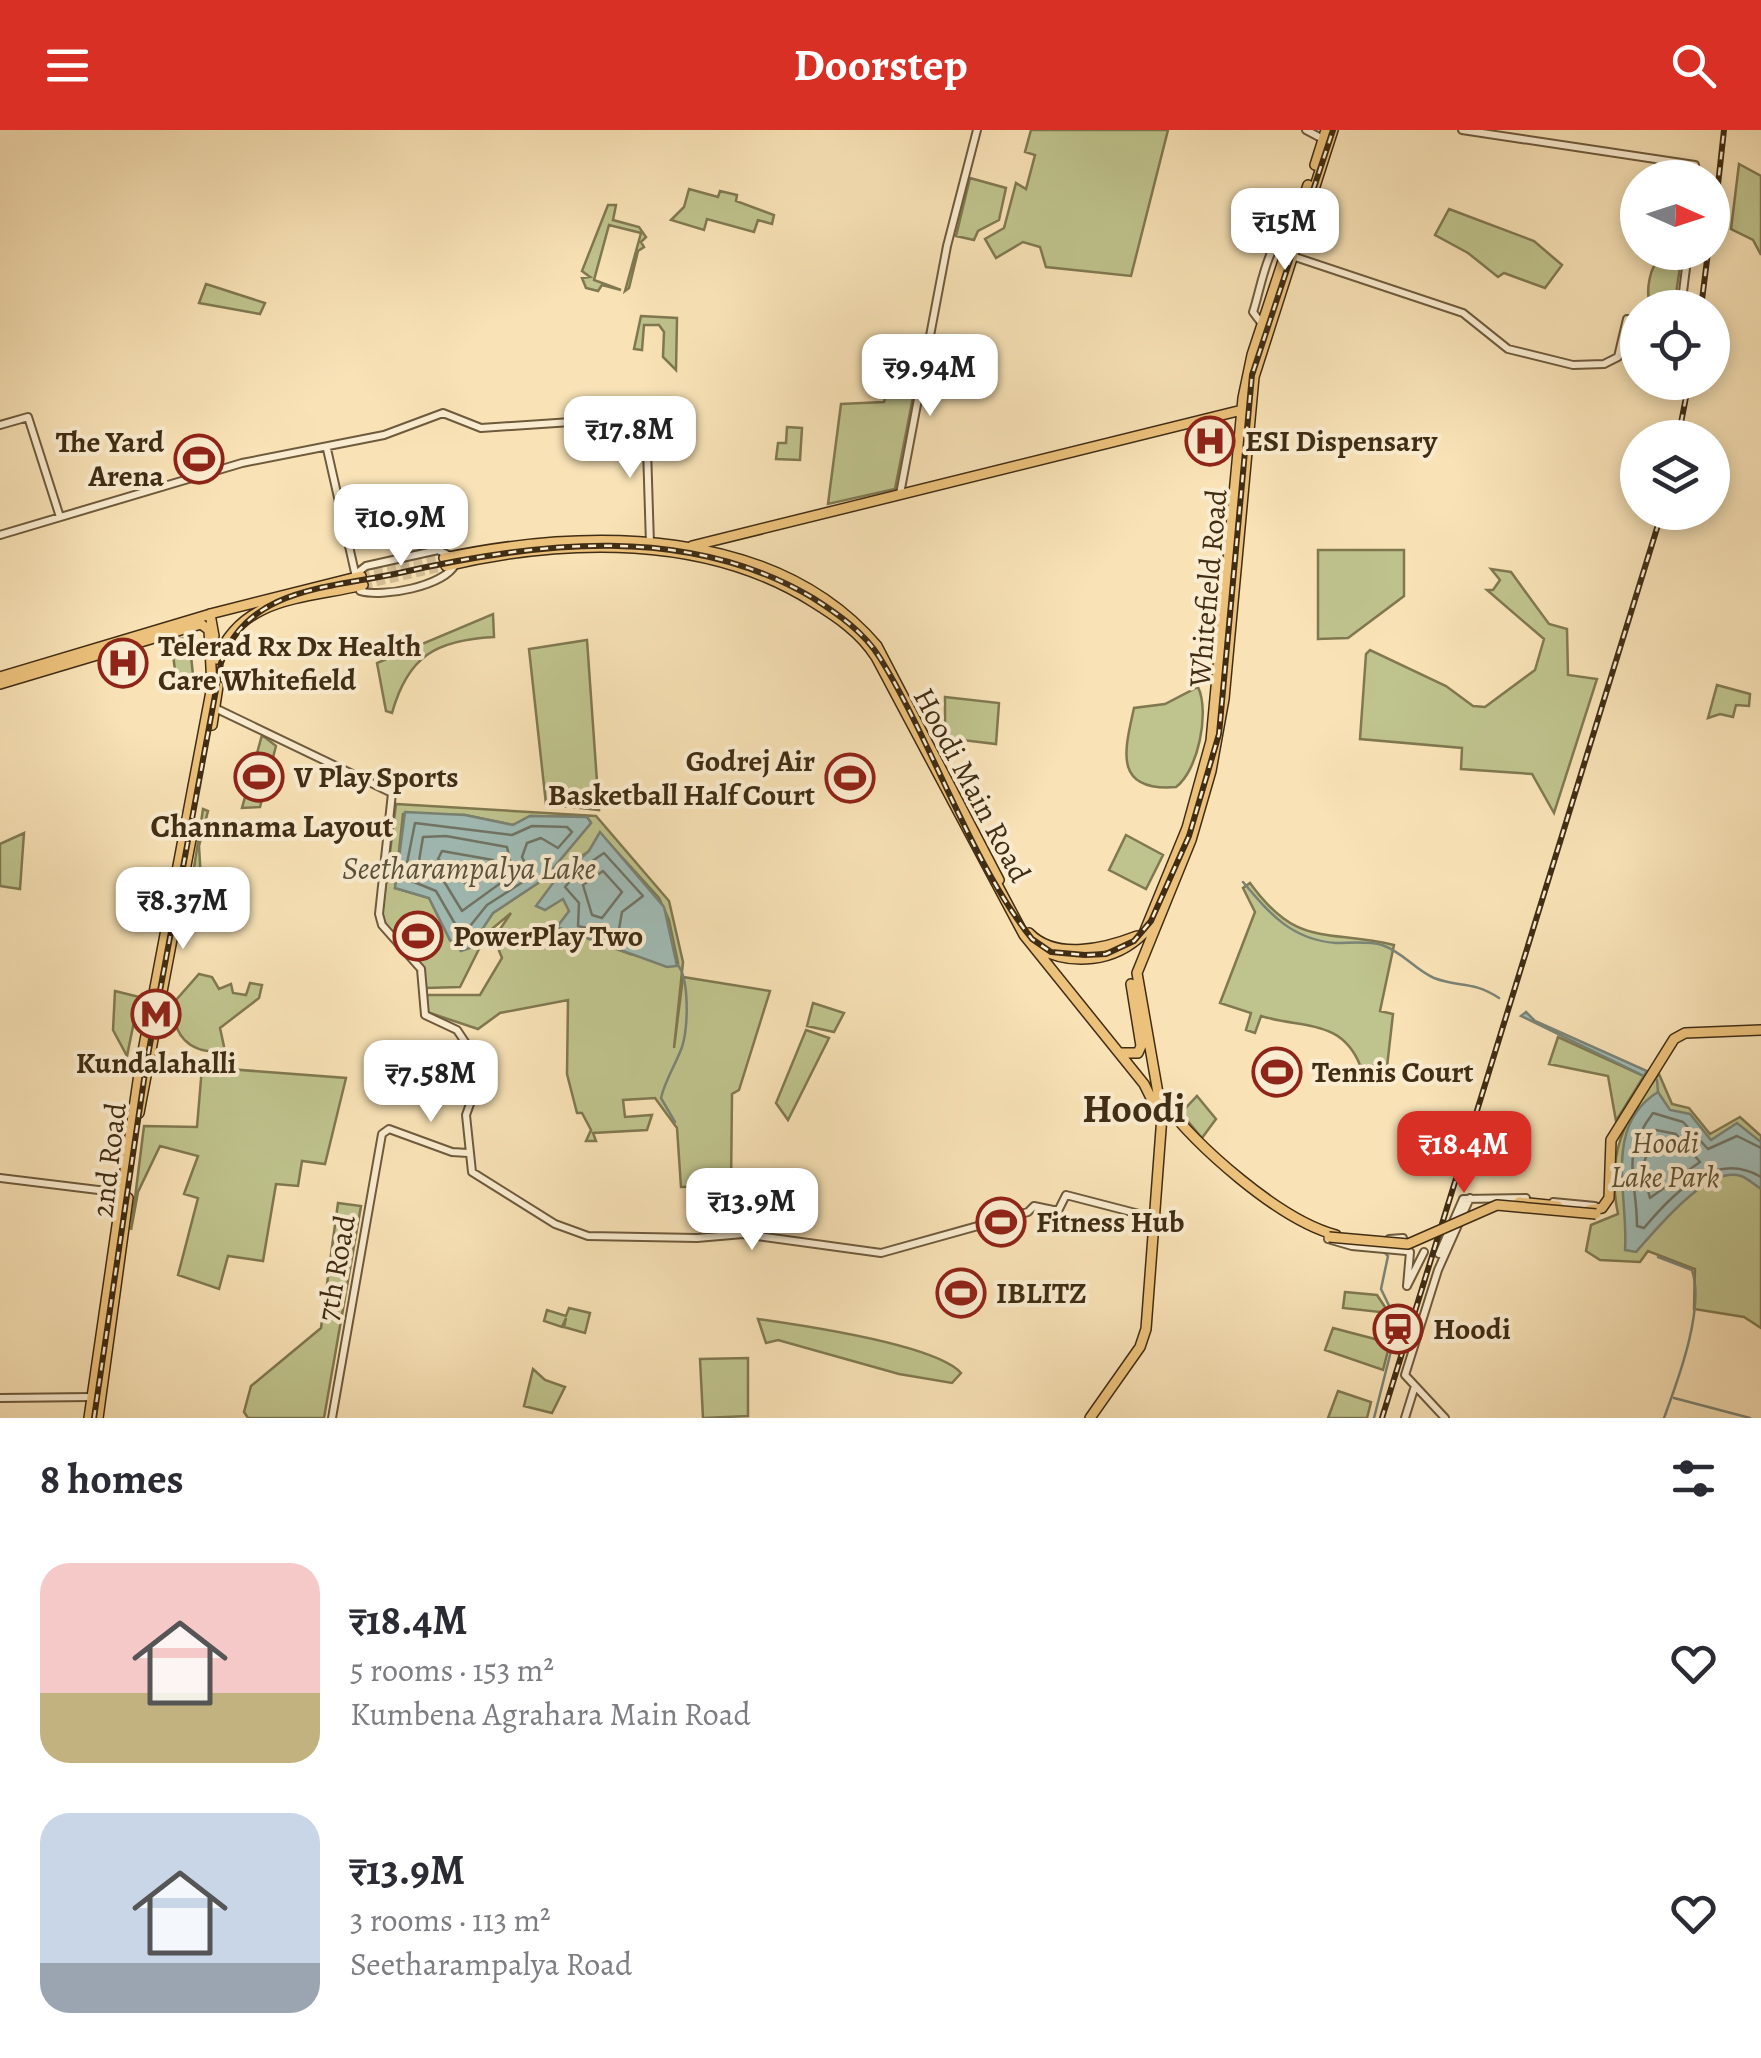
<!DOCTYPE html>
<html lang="en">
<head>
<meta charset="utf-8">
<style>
	body { margin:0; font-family:Alegreya,serif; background:#f2f2f3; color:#2b2b33; height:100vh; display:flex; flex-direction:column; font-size:38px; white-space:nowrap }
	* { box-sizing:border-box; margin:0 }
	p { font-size:32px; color:#7c7c81 }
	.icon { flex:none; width:55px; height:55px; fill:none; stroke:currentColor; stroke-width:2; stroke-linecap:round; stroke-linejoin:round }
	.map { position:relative; height:1288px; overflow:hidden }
	.drawer { display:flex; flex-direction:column; background:#fff; flex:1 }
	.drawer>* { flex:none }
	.needle { width:65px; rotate:93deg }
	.controls { position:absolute; left:1620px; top:30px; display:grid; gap:20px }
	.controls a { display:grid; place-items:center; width:110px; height:110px; border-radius:50%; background:#fff; box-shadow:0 5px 15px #0003; font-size:50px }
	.price { position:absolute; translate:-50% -85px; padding:0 22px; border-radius:20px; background:#fff; color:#222; font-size:32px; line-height:65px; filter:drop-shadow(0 2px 5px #0008) }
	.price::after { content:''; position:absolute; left:50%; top:60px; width:30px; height:22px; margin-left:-15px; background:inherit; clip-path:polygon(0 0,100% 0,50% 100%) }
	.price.selected { background:#d93025; color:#fff }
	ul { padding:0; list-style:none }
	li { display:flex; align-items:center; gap:30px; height:250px; padding:0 40px }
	li span { display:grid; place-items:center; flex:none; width:280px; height:200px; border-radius:30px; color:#555 }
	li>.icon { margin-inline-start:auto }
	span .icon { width:120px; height:120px; fill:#fffc; stroke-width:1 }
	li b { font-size:42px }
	h2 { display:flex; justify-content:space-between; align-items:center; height:120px; padding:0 40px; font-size:42px }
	header { display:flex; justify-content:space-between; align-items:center; height:130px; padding:0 40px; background:#d93025; color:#fff; font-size:45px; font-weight:700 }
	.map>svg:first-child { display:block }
	.green { fill:#bfc38d; stroke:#807850; stroke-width:2.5; fill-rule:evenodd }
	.water { fill:#a0bcb6; stroke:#7a8375; stroke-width:2.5 }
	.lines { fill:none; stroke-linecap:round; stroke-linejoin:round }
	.shore { stroke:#707465; stroke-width:2.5 }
	.stream { stroke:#7a8375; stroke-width:2.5 }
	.major-tunnel { stroke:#d3be96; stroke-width:9; stroke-dasharray:9 4.5; stroke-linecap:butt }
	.minor-casing { stroke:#6e5a3c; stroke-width:10 }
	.major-casing { stroke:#402d14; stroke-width:12 }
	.minor { stroke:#faecd0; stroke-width:6 }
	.major { stroke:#ecc17b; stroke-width:9 }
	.rail-casing { stroke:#402d14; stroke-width:6 }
	.rail { stroke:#faecd0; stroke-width:2.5; stroke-dasharray:8; stroke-linecap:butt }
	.major-bridge-casing { stroke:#402d14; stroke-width:12; stroke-linecap:butt }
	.major-bridge { stroke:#ecc17b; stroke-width:9 }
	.labels { text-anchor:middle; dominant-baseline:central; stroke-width:8; stroke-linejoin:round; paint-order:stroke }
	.poi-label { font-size:30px; font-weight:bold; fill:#402d14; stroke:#faecd0; text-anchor:start }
	.street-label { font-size:30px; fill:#402d14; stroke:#faecd0 }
	.park-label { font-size:30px; font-style:italic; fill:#605232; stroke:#faecd0 }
	.neighbourhood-label { font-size:32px; font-weight:bold; fill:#402d14; stroke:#faecd0 }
	.water-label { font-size:32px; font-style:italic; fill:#58513c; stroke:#faecd0 }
	.district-label { font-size:40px; font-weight:bold; fill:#402d14; stroke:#faecd0 }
</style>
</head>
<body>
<header><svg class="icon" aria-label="menu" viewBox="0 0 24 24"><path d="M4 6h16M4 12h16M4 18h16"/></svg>Doorstep<svg class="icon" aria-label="search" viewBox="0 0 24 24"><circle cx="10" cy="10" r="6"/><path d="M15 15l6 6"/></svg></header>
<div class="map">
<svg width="1761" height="1288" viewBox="0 0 1761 1288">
	<rect width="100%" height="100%" fill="#f8e2b6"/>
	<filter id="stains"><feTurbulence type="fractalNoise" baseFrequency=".002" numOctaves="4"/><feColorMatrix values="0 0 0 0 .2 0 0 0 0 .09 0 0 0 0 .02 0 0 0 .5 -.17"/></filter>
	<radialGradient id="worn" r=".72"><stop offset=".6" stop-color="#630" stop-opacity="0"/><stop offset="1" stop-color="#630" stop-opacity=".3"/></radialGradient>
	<path class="green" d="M1031,0H1168L1131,146L1046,137L1040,117L1023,112L996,128L985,109L1004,98L1016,53L1026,59L1035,25L1025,22Z
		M1739,34L1761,46V125L1753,110L1731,99Z
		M970,48L1006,58L999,90L978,101L974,110L956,106Z
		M689,59L718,67L720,61L737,65L736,71L774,85L772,94L758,90L754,102L707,89L704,100L671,90L684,77Z
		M608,75H616L613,90L639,97L646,107L641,112L644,117L638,121L629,158L625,161L641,103L609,95L594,150L621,160L602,155L598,161L586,158L582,148L590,147L582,141Z
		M1449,79L1534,111L1562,135L1545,158L1504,143L1498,147L1468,123L1435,105Z
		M1663,126L1672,127L1680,137L1674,177H1651C1645,163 1649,134 1663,126Z
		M206,154L265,173L260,184L199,173Z
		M641,186L677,188L676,240L663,227L664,202L659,195H644L642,220L634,219Z
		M890,251L915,257L895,359L828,374L841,274L884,272Z
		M787,297L802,298L800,330L776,329L778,313H786Z
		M210,313L217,337L188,345L181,322Z
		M1318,420H1404V466L1348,508L1318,509Z
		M1491,439L1511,442L1549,494L1567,499L1568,545L1597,549L1554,683L1532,644L1461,639L1462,618L1360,609L1366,524L1370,520L1446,556L1473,576L1485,577L1535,540L1544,509L1487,460H1493L1500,450Z
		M493,484L494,507C436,510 408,526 392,583L386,581L377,533Z
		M189,507L193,545L176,547L171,511Z
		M587,510L599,680L546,674L529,519Z
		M1717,555L1750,564L1749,576L1736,575L1733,587L1720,584L1708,588Z
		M1198,557C1210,582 1198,641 1176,657C1112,662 1125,619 1134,578L1165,574Z
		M945,567L999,573L996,614L945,608Z
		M262,605L276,616L260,677L242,678Z
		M396,674L596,686L669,771L683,832L674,918L683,847L770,861L739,960L732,964L731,1056L681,1057L677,998L655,968L623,970L625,987L652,985L647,1000L593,1003L596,1011H586L591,1000L582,983H577L567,944L568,870L500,883L478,899L427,882V865H480L502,828L494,808L511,783L487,803L460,857L426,858C425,825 391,814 382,785ZM403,684L465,685L513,695L530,686L587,687L591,693L544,749L493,783L477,805L450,810L429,768L395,758ZM600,703L659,768L669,790L678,833L630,824L557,797L570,781L563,769L539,773L572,733L589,721Z
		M203,679L208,681L199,716L203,783L195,792L186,790Z
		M24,703L20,759L0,756V714Z
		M1126,705L1163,725L1146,759L1109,740Z
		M1250,753C1297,818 1324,799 1394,815L1380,881L1393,884L1387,937L1360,935C1341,889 1304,899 1261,886L1255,903L1246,900L1251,883L1220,873L1255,782L1243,758Z
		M199,844L212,847L219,859L231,854L233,863L246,865L250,853L262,855L259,868L220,898L225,921C190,925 169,905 176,870Z
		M115,861L139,867L127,926L113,900Z
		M813,873L844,883L834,902L807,896Z
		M806,900L829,908L788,990L776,973Z
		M1558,907L1644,946L1616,991L1608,946L1549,934Z
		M202,937L346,948L325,1034L302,1031L298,1056L276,1054L263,1131L228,1126L219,1159L178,1145L198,1068L184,1064L198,1026L160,1016L138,1062L131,1100L144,996L197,997Z
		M1659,944L1672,974L1689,978L1710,1004L1740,987L1761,1006V1198L1744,1187L1694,1179L1695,1139L1648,1121L1640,1132L1600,1130L1586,1121L1591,1095L1618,1084C1606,1025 1623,990 1659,944Z
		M1197,966L1216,989L1202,1008L1181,983Z
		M338,1073L361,1076L324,1288H248L244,1282L251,1256L321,1198Z
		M953,1145L980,1152L969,1181L946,1175Z
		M1345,1162L1377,1165L1389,1183L1343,1178Z
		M569,1178L590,1183L585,1203L564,1197L566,1188L562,1197L544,1191L547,1180L566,1186Z
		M758,1189C800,1195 935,1214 961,1243L952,1253L899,1244L778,1210L766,1213Z
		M1333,1198L1390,1213L1383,1240L1325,1220Z
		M748,1228V1286L703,1288L700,1229Z
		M533,1239L545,1250L565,1257L552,1283L524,1276Z
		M1338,1261L1371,1272L1367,1288H1328Z"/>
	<path class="water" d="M405,682L465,685L513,695L530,686L587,687L591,693L544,749L493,783L470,818L461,821L450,810L429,768L395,758Z
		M600,702L664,777L677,836L667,837L557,797L569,781L563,769L545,780L536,776L553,753L589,721Z
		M1526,882L1535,891L1647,941L1644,946L1521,886Z
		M1658,962L1670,980L1690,984L1711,1010L1737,993L1761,1012V1059C1755,1055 1747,1048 1741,1046C1707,1035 1655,1101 1636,1122L1625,1120C1629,1068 1602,996 1658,962Z"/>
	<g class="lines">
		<path class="shore" d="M415,693L512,705L532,696L567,697L572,702L558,718L541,708L527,713L522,727L532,746L487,775L462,806L436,761L404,748Z
			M446,706L507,717L513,744L462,781L445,753L418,737L423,707Z
			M442,721L493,730L495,736L466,754L438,729Z
			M604,723L643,766L622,782L618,805L578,796L579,773L565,757L579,740Z
			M603,741L622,762L602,788L592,785L583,755Z
			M1656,1000L1676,1004L1700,1032L1650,1068L1642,1038Z
			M1761,1018L1737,1006L1708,1019L1683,992L1653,983C1619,1028 1637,1047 1637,1096L1644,1098C1673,1064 1714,1019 1761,1047"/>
		<path class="stream" d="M1243,752C1270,784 1292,810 1336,813C1351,813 1368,811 1382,815C1403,822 1415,840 1434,848C1460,858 1471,850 1499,868
			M1657,950L1658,962
			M675,992L661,968C665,950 676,934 682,917C688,898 690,848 677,834
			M1658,1127L1692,1140C1705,1179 1678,1250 1664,1288
			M1674,1268L1750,1288
			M1374,1288L1392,1217L1394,1186L1381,1159L1388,1126L1384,1122"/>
		<path class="major-tunnel" d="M361,446L444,428
			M363,455L446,436"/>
		<g class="minor-casing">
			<path id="minor" d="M1306,0L1323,9
				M1462,0L1695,35L1697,48
				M1292,126L1463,183L1508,219L1573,235L1604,234L1618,227L1627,189H1638
				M1681,178L1688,122
				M1262,194L1253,182C1262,155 1267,108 1295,95
				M0,295L28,287L60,387
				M327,319L356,447
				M900,364L947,116L977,0
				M0,405L242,333L384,305L443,283L481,298L646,287L650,414
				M356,444L366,436L438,420L450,426
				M360,461C383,468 443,456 455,435
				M215,578L392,663L379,784L382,795L421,839L425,885L457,900L473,924L475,960L466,985L472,1042L555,1094L588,1106L697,1108L743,1104L881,1123L1028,1082L1034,1076L1058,1081L1066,1065L1147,1086
				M0,1048L123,1063
				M1553,1072L1595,1076
				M1328,1109L1352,1116L1406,1121
				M1389,1109L1403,1108L1406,1121L1410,1122L1407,1156
				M1439,1124L1463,1069L1526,1068
				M1407,1156L1424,1122
				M0,1268L92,1267
				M332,1288L382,1004L389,999L452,1022L468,1023
				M1405,1288L1414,1259
				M1445,1288L1405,1245L1438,1140L1470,1068"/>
		</g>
		<g class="major-casing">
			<path id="major" d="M1315,35L1326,0
				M692,416L1242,280
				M444,428C587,398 774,395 877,516L999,750
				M446,436C565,408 706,404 813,472C837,487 860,502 876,527L1024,805L1144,954L1154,974
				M210,484L214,506
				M217,529C242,466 304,469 363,455
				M0,547L214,483L361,446
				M0,554L201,494L209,500L212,556L140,937L89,1288
				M212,595L218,556
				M1029,803C1056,831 1106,818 1137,806
				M1036,817C1072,837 1115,832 1144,803L1187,698L1211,611L1243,268L1252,225L1308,55
				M1122,923H1138L1141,916L1131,854
				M1161,969C1196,1016 1279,1090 1336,1105
				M139,983L192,704
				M1519,1072L1558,1076
				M1589,1080L1602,1078L1609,1068L1611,1010L1674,909L1685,903L1761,900
				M98,1288L128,1068
				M1090,1288L1140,1217L1146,1199L1162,986L1137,843L1191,710L1211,641L1224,569L1254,247L1333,0"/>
		</g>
		<use href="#minor" class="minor"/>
		<use href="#major" class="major"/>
		<g class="rail-casing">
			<path id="rail" d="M1712,109L1724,0
				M1701,178L1708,122
				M1678,308L1689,252
				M94,1288L146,936L221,533C247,457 331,458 399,443C536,412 687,393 813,468C838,484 864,502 880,528C933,613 970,731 1032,809L1051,822L1085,825L1106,824L1134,811L1151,791L1189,706L1219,604L1252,245L1333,0
				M1382,1288L1662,382"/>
		</g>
		<use href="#rail" class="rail"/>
		<g class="major-bridge-casing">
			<path id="major-bridge" d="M1329,1107L1408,1114L1497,1075L1596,1084"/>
		</g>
		<use href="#major-bridge" class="major-bridge"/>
	</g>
	<defs>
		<g id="hospital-ring" transform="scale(2.5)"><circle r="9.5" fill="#faecd0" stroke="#8f2418" stroke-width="1.5"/><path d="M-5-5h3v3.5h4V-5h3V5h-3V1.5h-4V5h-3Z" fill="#8f2418"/></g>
		<g id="stadium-ring" transform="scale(2.5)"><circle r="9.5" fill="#faecd0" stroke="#8f2418" stroke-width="1.5"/><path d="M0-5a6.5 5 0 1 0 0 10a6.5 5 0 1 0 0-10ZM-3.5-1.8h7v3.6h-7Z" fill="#8f2418"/></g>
		<g id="metro-ring" transform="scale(2.5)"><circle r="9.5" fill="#faecd0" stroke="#8f2418" stroke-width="1.5"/><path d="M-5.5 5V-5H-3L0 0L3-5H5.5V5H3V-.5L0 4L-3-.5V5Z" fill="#8f2418"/></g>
		<g id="station-ring" transform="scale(2.5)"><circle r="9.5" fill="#faecd0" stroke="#8f2418" stroke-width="1.5"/><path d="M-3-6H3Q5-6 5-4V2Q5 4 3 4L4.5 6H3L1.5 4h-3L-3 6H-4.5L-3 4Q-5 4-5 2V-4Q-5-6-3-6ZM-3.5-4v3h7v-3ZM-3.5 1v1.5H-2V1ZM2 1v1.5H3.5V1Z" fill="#8f2418"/></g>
	</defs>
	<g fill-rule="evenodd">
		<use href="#hospital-ring" x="1210" y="311"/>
		<use href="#stadium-ring" x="199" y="329"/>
		<use href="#hospital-ring" x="123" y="533"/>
		<use href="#stadium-ring" x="259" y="647"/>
		<use href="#stadium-ring" x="850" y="648"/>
		<use href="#stadium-ring" x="418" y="806"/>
		<use href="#metro-ring" x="156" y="884"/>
		<use href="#stadium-ring" x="1277" y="942"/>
		<use href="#stadium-ring" x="1001" y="1092"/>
		<use href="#stadium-ring" x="961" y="1163"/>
		<use href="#station-ring" x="1398" y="1199"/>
	</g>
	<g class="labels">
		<g class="poi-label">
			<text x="1245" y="311">ESI Dispensary</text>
			<text x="164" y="312" text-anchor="end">The Yard<tspan x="164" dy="34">Arena</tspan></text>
			<text x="158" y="516">Telerad Rx Dx Health<tspan x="158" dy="34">Care Whitefield</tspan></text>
			<text x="815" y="631" text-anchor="end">Godrej Air<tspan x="815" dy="34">Basketball Half Court</tspan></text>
			<text x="294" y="647">V Play Sports</text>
			<text x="453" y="806">PowerPlay Two</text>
			<text x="156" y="933" text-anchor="middle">Kundalahalli</text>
			<text x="1312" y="942">Tennis Court</text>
			<text x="1036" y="1092">Fitness Hub</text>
			<text x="996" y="1163">IBLITZ</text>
			<text x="1433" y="1199">Hoodi</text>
		</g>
		<g class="street-label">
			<text transform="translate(1208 458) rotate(-85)">Whitefield Road</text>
			<text transform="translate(972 655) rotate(62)">Hoodi Main Road</text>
			<text transform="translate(109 1030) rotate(-83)">2nd Road</text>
			<text transform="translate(336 1138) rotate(-80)">7th Road</text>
		</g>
		<g class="park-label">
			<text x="1665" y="1013">Hoodi<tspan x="1665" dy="34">Lake Park</tspan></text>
		</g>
		<g class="neighbourhood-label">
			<text x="272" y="696">Channama Layout</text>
		</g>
		<g class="water-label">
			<text x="469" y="738">Seetharampalya Lake</text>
		</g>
		<g class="district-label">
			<text x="1134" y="978">Hoodi</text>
		</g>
	</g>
	<rect width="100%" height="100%" filter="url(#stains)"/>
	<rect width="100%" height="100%" fill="url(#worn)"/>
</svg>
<div class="controls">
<a><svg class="needle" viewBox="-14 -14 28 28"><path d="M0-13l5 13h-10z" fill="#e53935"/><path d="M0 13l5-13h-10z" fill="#7c7c81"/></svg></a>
<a><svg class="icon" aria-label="locate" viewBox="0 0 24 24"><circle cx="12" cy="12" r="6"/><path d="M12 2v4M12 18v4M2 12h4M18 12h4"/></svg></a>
<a><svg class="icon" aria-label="layers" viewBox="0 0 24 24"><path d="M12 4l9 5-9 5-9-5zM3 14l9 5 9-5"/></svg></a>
</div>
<b class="price" style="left:1285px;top:143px">₹15M</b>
<b class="price" style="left:930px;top:289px">₹9.94M</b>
<b class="price" style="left:630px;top:351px">₹17.8M</b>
<b class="price" style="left:401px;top:439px">₹10.9M</b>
<b class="price" style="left:183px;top:822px">₹8.37M</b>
<b class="price" style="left:431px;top:995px">₹7.58M</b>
<b class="price selected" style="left:1464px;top:1066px">₹18.4M</b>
<b class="price" style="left:752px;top:1123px">₹13.9M</b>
</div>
<section class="drawer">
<h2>8 homes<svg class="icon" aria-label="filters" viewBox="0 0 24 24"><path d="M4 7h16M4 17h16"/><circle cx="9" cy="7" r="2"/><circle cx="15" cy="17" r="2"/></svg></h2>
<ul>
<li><span style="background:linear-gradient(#f6c9c9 65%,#c2b280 0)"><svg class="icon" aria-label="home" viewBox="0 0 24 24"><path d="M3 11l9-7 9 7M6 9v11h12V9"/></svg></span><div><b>₹18.4M</b><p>5 rooms · 153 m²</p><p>Kumbena Agrahara Main Road</p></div><svg class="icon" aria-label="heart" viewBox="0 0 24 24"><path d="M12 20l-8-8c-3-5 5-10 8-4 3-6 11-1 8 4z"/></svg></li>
<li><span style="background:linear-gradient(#c9d6e8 75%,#9aa5b1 0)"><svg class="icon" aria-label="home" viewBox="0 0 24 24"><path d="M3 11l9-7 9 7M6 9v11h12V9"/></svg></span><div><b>₹13.9M</b><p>3 rooms · 113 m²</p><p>Seetharampalya Road</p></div><svg class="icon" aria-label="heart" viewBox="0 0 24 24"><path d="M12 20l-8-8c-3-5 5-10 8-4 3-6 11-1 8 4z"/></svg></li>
</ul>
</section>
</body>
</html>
